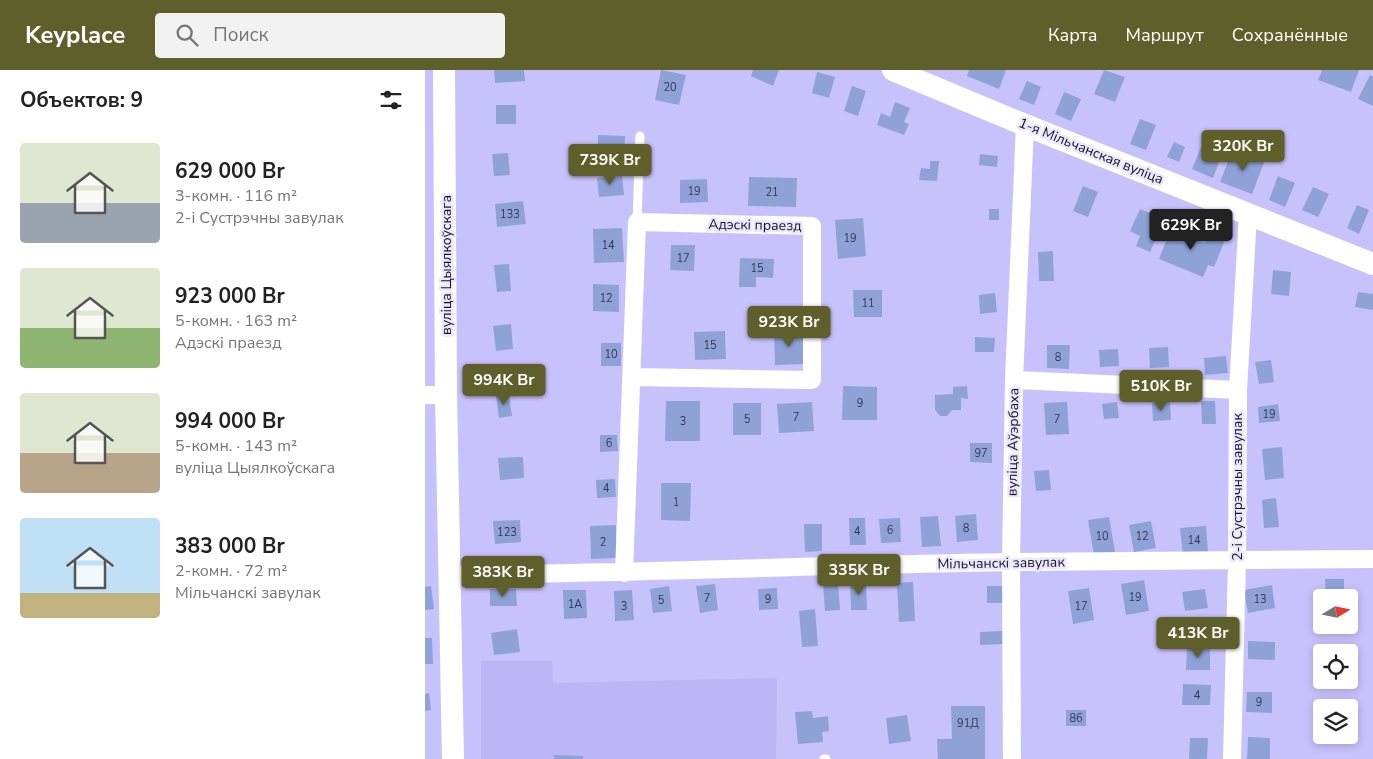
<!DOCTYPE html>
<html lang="ru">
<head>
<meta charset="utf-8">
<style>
	body { margin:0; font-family:"Nunito Sans",sans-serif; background:#f2f2f2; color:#222; height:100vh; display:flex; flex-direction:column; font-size:19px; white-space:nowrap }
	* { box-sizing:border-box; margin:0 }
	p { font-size:16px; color:#767676 }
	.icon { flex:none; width:28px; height:28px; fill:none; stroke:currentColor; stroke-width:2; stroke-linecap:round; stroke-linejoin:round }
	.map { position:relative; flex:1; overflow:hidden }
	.side { display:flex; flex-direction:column; background:#fff; width:425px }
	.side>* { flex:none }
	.needle { width:32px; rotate:80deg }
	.fabs { position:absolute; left:888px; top:519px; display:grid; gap:10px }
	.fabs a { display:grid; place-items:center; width:45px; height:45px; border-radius:5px; background:#fff; box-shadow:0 2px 8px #0003; font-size:25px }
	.price { position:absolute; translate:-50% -42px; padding:0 11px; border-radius:5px; background:#5f5f2c; color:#fff; font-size:16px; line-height:32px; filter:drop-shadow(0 1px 2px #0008) }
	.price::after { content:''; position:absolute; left:50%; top:30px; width:15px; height:11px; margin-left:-8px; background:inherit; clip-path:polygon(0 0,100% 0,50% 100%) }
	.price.current { background:#222; color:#fff }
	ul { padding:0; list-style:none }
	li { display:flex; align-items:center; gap:15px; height:125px; padding:0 20px }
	li span { display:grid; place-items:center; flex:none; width:140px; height:100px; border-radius:5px; color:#555 }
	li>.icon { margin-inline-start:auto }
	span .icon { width:60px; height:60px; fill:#fffc; stroke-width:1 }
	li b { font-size:21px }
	h2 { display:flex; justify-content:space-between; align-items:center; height:60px; padding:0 20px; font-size:21px }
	header { display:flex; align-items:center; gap:30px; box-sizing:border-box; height:70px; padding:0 25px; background:#5f5f2c; color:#fff }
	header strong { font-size:24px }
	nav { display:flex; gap:28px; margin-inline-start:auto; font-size:18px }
	.search { width:350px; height:45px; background:#f2f2f2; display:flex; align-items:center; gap:12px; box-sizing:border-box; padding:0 18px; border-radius:5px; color:#767676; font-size:19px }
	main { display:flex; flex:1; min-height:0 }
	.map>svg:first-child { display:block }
	.built { fill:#bcb5f6 }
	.building { fill:#8fa2d8 }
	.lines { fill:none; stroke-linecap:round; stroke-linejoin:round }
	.service { stroke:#fff; stroke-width:9 }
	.minor { stroke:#fff; stroke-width:18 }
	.tertiary { stroke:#fff; stroke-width:22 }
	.labels { text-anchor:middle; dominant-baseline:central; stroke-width:5; stroke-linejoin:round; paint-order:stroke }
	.number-label { font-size:11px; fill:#343753 }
	.street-label { font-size:14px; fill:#161327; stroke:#eae8fa }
</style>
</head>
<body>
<header>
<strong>Keyplace</strong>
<div class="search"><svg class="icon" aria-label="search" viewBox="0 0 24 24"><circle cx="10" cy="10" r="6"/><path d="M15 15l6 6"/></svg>Поиск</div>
<nav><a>Карта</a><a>Маршрут</a><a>Сохранённые</a></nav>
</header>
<main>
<section class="side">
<h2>Объектов: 9<svg class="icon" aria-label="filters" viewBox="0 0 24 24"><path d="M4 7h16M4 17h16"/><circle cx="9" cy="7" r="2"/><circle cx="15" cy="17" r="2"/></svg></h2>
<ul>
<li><span style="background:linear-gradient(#dfe7d0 60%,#9aa5b1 0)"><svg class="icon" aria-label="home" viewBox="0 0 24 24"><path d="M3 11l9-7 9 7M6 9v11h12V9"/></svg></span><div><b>629 000 Br</b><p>3-комн. · 116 m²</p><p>2-і Сустрэчны завулак</p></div></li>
<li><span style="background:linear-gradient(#dfe7d0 60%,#8fb573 0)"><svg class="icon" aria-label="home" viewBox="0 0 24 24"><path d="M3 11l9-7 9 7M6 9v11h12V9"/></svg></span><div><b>923 000 Br</b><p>5-комн. · 163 m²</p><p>Адэскі праезд</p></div></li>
<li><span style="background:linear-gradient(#dfe7d0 60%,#b9a48a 0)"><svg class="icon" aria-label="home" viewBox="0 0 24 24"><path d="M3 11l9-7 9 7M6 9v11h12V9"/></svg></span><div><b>994 000 Br</b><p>5-комн. · 143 m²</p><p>вуліца Цыялкоўскага</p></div></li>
<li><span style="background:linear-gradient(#bfe0f5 75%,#c2b280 0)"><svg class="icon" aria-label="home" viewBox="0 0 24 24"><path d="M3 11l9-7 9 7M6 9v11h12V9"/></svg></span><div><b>383 000 Br</b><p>2-комн. · 72 m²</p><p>Мільчанскі завулак</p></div></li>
</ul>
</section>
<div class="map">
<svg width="948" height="689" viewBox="0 0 948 689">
	<rect width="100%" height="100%" fill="#c8c2fc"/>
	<path class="built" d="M56,591H127L128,613L352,608L351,689H56Z"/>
	<path class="building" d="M69,0H99L100,11L70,13Z
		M236,0L261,5L254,35L230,30Z
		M328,0H354L348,16L326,6Z
		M544,0H581L574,19L542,6Z
		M679,0L700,7L690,32L669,24Z
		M897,0H934L926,22L893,10Z
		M392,2L410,7L404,28L387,23Z
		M945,5L948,6V36L933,29Z
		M602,11L616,17L609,35L594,29Z
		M427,16L441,21L433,46L419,41Z
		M639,22L656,29L646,51L630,44Z
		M470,32L485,38L479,52L484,54L479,65L452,55L456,43L465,47Z
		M71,35H91V54H71Z
		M715,49L731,55L721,80L705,74Z
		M173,65L200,66L199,90L173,89Z
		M749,72L760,77L754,92L742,87Z
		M776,77L797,85L788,108L767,99Z
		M815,81L840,90L827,124L795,112L805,87L812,89Z
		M83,83L85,105L69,106L67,84Z
		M555,84L573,86L572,97L554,95Z
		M505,91H514L512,111L494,110L496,98L505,99Z
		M197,106L199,125L174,127L172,108Z
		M853,106L870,113L860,137L844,130Z
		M324,107L372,108L371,137L323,136Z
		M282,109L283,132L255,133V110Z
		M658,116L673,122L663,147L648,141Z
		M888,117L904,124L893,147L877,140Z
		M98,131L101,154L72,157L70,134Z
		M932,135L944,140L934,164L922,158Z
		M564,139H574V150H564Z
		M715,139L725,143L726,141L733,143L731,146L740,149L725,182L711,176L715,166L705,161Z
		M438,148L441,186L413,189L410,150Z
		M748,154L758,158L756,163L780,173L784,163L800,170L789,197L783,195L778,207L734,189Z
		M197,158L199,192L169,193L168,159Z
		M246,175H270L269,201L245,200Z
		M628,181L629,211H614L613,182Z
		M315,188L349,189L348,208L331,207V217H314Z
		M84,194L86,221L72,222L69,195Z
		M848,200L866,202L864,226L846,224Z
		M168,214L194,215V242L168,241Z
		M428,220H457V247H429Z
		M933,222L948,224V240L930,237Z
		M570,223L572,242L555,244L554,225Z
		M86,254L88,279L71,281L68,256Z
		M379,260L380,294L350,295L349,261Z
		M300,261L301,289L270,290L269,262Z
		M550,267L570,268L569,282H550Z
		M176,273H196V296H176Z
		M622,275H645L644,299L622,298Z
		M743,277L744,297L725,298L724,278Z
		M693,279L694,296L675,297L674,280Z
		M801,286L803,303L780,305L779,288Z
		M846,290L849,312L834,314L830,292Z
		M418,316L452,317V350H417Z
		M542,316L543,329L536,328V340H527L522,346H515L510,340V325L528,324V317Z
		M84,325L87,346L74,348L71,326Z
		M241,331H275V371H240Z
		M776,331H790L791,354H777Z
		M387,332L389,361L354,363L352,334Z
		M642,332L644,364L621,365L619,333Z
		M692,332L694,348L679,349L677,334Z
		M745,332L746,350L728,351L727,333Z
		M308,333H336V365H308Z
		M853,334L855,351L834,353L833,337Z
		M175,365H192L193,381L175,382Z
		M545,373H567V393L545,392Z
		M857,377L859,408L840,410L837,379Z
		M98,387L99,408L75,410L73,388Z
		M624,400L626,420L611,421L609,401Z
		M190,409L191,427L172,428L171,410Z
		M236,413H266L265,451L236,450Z
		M851,428L854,457L839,458L837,430Z
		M551,444L553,470L532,472L530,446Z
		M513,446L516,476L497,477L495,447Z
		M684,447L690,482L669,485L663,450Z
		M424,448H440L441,475H425Z
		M475,448L476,472L456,473L454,449Z
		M95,450L96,472L70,474L68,451Z
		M726,451L731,478L709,482L704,455Z
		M379,454H397V481L380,482Z
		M191,455V488L166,489L165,456Z
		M781,456L783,482L758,484L755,458Z
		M900,509H919V528H901Z
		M719,510L724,541L701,545L696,514Z
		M441,511L442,540H426L425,512Z
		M488,512L490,551L474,552L472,513Z
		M413,513L415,540L400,541L398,514Z
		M290,514L293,540L275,543L271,516Z
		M847,515L850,538L823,543L819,520Z
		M6,516L9,539L0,540V517Z
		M244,516L247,541L228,543L225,519Z
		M562,516H580V533H562Z
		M352,518L353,539L334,540L333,519Z
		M664,518L669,550L648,554L643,521Z
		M65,519H91L92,536H65Z
		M780,519L783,538L760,541L757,522Z
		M138,520H161L162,548L139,549Z
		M207,520L209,550L190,551L189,521Z
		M390,539L393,576L377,577L374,541Z
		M92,559L95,582L69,585L66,563Z
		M577,561L578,574L555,575V562Z
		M0,568H7L8,594H0Z
		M823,571L850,572V590L823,589Z
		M762,577H785V600H761Z
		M758,614L786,615L785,635H757Z
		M822,622H847V643L821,642Z
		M4,623L6,640L0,641V624Z
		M526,636H560V689H513L512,669H527Z
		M641,640H661V656H641Z
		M387,641L388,648L403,646L404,661L397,662L398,672L373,674L370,642Z
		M482,645L486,671L464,674L461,648Z
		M823,667L845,668V689H822Z
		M765,668H783L782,689H764Z
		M129,685L158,686V689H129Z"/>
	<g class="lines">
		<path class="service" d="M212,152L215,66
			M399,689H401"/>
		<path class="minor" d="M589,310L813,320
			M0,325H21
			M199,503L212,152L387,156V310L207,307
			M24,505C211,503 399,495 586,492C707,490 827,491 948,489
			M587,689L586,492L589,310L600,55
			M807,689L812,492L813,320L823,144"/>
		<path class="tertiary" d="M19,0L21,325L28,689
			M468,0L600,55L948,194"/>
	</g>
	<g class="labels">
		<g class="number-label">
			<text x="245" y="17">20</text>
			<text x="269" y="121">19</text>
			<text x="347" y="122">21</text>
			<text x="85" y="144">133</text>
			<text x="425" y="168">19</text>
			<text x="183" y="175">14</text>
			<text x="258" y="188">17</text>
			<text x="332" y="198">15</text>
			<text x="181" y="228">12</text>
			<text x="443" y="233">11</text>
			<text x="285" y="275">15</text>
			<text x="186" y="284">10</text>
			<text x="633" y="287">8</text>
			<text x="435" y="333">9</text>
			<text x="844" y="344">19</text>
			<text x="371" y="347">7</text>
			<text x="322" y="349">5</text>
			<text x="632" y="349">7</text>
			<text x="258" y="351">3</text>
			<text x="184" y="373">6</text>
			<text x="556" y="383">97</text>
			<text x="181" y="418">4</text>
			<text x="251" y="432">1</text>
			<text x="541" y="458">8</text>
			<text x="465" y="460">6</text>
			<text x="432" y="461">4</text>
			<text x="82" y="462">123</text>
			<text x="677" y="466">10</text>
			<text x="717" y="466">12</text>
			<text x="769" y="470">14</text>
			<text x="178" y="472">2</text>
			<text x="710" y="527">19</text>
			<text x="282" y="528">7</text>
			<text x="343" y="529">9</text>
			<text x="835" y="529">13</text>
			<text x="236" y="530">5</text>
			<text x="150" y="534">1А</text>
			<text x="199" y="536">3</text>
			<text x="656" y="536">17</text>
			<text x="772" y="625">4</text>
			<text x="834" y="632">9</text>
			<text x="651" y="648">86</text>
			<text x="543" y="653">91Д</text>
		</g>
		<g class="street-label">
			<text transform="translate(666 81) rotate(22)">1-я Мільчанская вуліца</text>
			<text transform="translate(330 155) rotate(1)">Адэскі праезд</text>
			<text transform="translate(21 195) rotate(-90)">вуліца Цыялкоўскага</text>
			<text transform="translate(588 372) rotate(-89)">вуліца Аўэрбаха</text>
			<text transform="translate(812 417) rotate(-90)">2-і Сустрэчны завулак</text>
			<text transform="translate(576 493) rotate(-1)">Мільчанскі завулак</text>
		</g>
	</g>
</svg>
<div class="fabs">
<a><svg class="needle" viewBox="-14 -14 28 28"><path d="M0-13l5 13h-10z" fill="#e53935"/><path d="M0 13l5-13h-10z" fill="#767676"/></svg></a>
<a><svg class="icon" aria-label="locate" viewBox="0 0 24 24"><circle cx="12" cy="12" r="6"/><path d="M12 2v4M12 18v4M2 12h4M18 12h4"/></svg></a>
<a><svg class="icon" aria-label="layers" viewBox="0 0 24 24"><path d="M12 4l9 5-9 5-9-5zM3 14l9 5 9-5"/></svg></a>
</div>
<b class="price" style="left:818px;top:102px">320K Br</b>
<b class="price" style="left:185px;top:116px">739K Br</b>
<b class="price current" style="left:766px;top:181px">629K Br</b>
<b class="price" style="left:364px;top:278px">923K Br</b>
<b class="price" style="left:79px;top:336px">994K Br</b>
<b class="price" style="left:736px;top:342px">510K Br</b>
<b class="price" style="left:434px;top:526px">335K Br</b>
<b class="price" style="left:78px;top:528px">383K Br</b>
<b class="price" style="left:773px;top:589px">413K Br</b>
</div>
</main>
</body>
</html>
